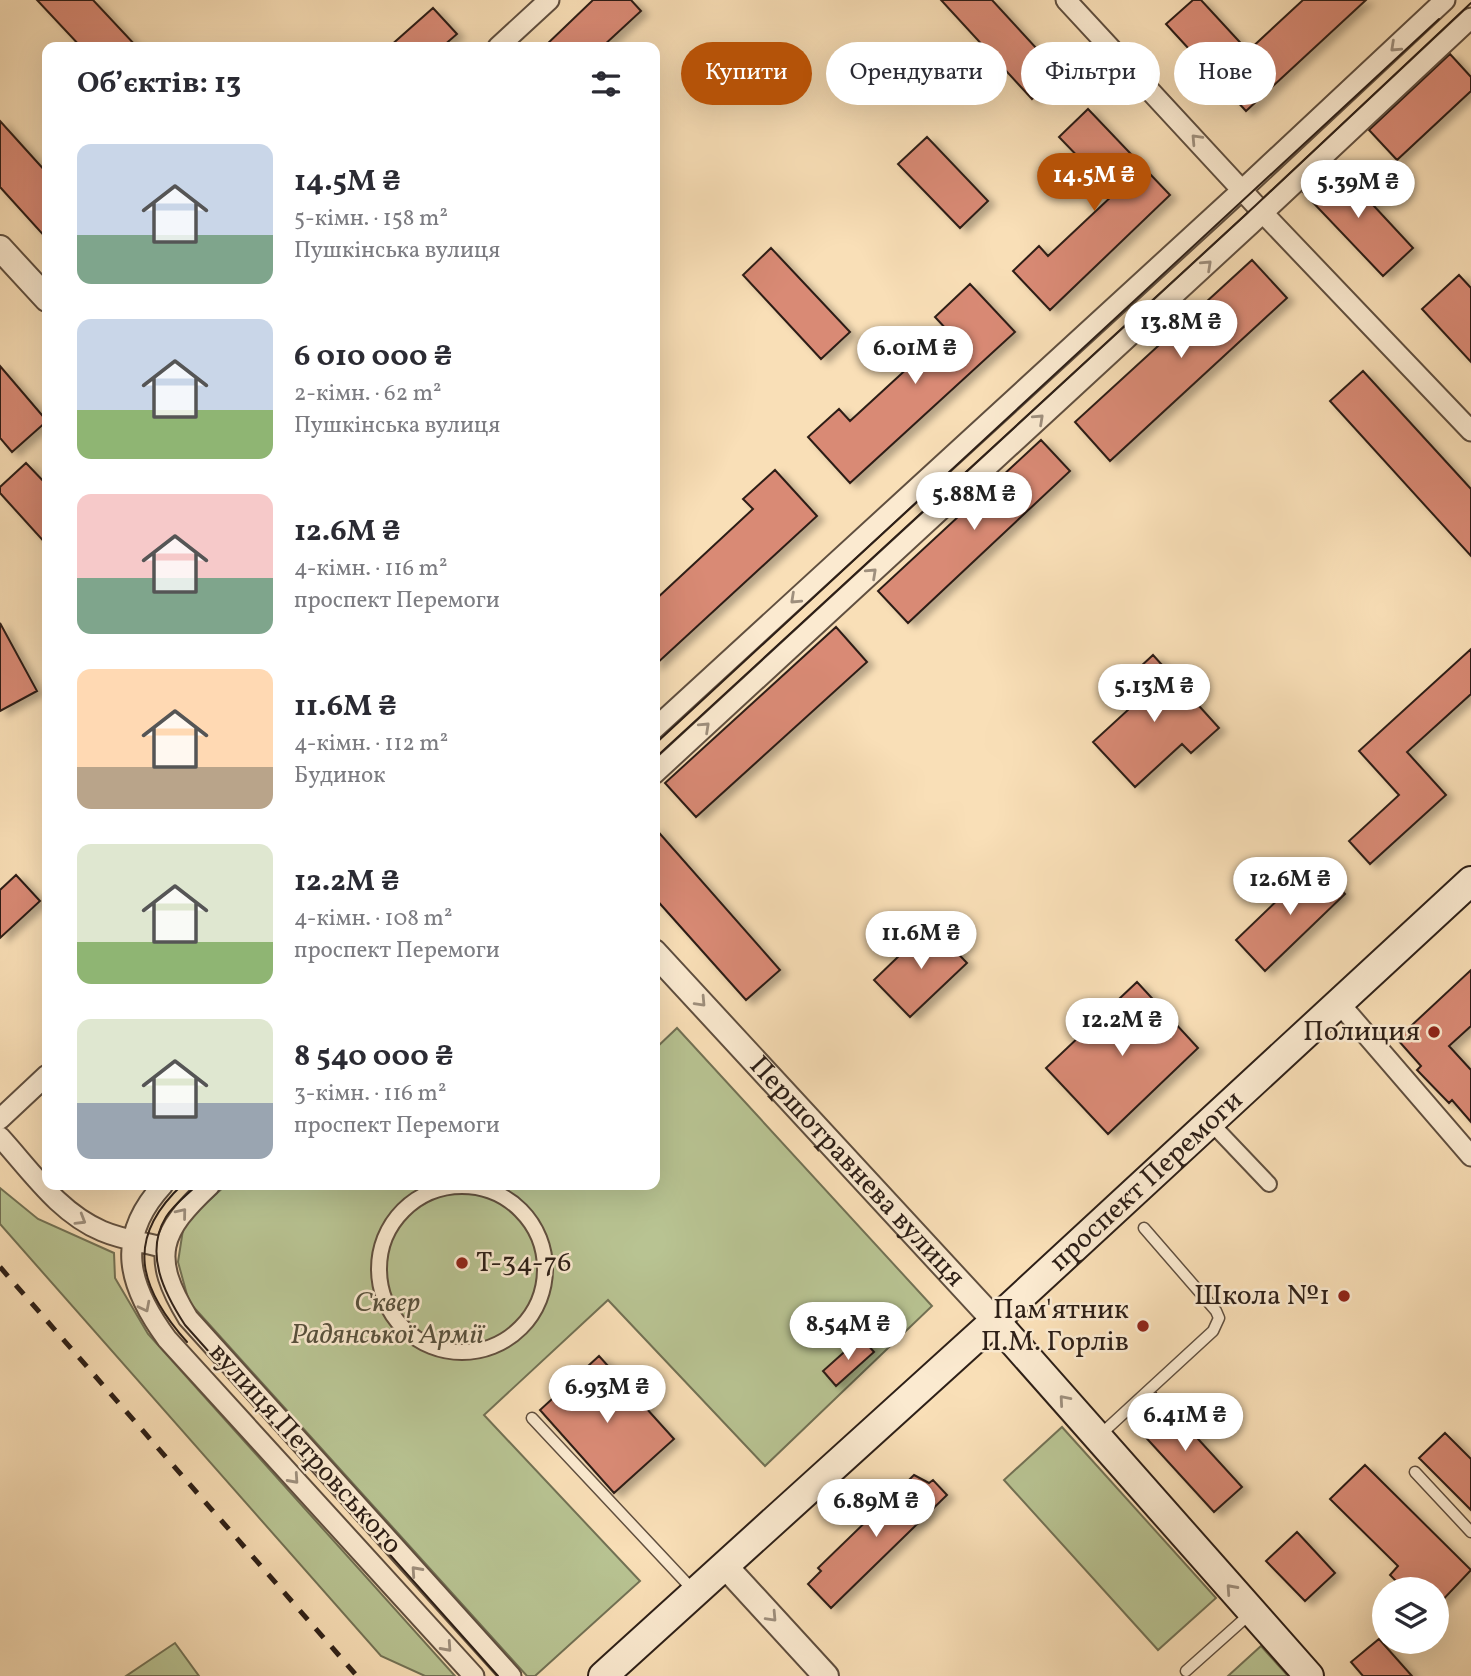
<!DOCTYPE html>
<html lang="uk">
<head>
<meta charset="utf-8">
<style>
	body { margin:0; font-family:Vollkorn,serif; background:#f7f7f7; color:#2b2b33; height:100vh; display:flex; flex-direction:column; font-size:26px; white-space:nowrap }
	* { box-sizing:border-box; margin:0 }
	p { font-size:23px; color:#7c7c81 }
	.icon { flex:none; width:38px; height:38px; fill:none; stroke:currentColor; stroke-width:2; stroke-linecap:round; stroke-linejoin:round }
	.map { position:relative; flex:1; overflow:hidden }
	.drawer { position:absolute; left:42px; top:42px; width:618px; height:1148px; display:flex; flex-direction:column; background:#fff; border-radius:14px; box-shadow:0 7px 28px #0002 }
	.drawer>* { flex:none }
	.banner { position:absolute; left:681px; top:42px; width:665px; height:63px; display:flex; gap:14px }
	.controls { position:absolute; left:1372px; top:1577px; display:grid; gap:14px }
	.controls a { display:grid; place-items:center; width:77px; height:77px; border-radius:50%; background:#fff; box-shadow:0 7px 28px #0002; font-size:35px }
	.price { position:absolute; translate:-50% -60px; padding:0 16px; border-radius:24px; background:#fff; color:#222; font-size:23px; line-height:46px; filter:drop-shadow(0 2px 4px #0008) }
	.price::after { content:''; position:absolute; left:50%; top:42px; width:21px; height:16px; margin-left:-10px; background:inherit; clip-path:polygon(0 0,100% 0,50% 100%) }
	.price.on { background:#b45309; color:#fff }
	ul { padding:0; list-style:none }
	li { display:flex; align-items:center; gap:21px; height:175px; padding:0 35px }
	li span { display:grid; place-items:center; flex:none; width:196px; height:140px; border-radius:14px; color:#555 }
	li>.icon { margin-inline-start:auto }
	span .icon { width:84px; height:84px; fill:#fffc; stroke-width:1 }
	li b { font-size:30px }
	h2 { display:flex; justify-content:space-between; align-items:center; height:84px; padding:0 35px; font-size:30px }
	.chip { padding:0 24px; border-radius:32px; background:#fff; box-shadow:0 7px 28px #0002; font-size:24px; line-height:63px }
	.chip.on { background:#b45309; color:#fff }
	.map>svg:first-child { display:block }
	.green { fill:#b8c392; stroke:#727154; stroke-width:2 }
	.building { fill:#d98a75; stroke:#2d1f17; stroke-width:2; filter:url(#shadow) }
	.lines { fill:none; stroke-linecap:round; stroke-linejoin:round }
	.service-casing { stroke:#604f3f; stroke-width:13 }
	.pedestrian-casing { stroke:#604f3f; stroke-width:18 }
	.minor-casing { stroke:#604f3f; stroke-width:23 }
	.tertiary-casing { stroke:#604f3f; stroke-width:28 }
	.secondary-casing { stroke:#2d1f17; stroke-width:32 }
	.service { stroke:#fbead0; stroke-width:10 }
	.pedestrian { stroke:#fbead0; stroke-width:14 }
	.minor { stroke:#fbead0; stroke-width:19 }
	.tertiary { stroke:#fbead0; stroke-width:24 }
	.secondary { stroke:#fbead0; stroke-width:28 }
	.tram { stroke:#2d1f17; stroke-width:2 }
	.rail { stroke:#2d1f17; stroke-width:5; stroke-dasharray:12 12; stroke-linecap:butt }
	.oneway { stroke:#9e8f7d }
	.poi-dot { fill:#8f2418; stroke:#fbead0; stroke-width:2.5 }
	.labels { text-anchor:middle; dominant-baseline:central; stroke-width:5; stroke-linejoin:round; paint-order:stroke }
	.poi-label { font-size:28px; fill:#2d1f17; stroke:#fbead0; text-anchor:end }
	.street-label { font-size:28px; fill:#2d1f17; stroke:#fbead0 }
	.park-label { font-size:28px; font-style:italic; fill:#57503c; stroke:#fbead0 }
</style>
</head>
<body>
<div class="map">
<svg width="1471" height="1676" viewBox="0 0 1471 1676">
	<defs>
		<filter id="shadow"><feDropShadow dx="7" dy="4" stdDeviation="3.5" flood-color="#0004"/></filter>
	</defs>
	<rect width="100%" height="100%" fill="#f9dfb7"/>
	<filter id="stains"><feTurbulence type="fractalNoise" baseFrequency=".00286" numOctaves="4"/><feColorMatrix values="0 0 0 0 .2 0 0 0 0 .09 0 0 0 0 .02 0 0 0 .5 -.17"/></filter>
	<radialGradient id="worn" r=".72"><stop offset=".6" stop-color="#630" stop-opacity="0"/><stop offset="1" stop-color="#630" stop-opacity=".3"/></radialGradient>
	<path class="green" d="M677,1028L932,1306L765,1466L608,1300L484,1415L640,1581L535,1676H527L189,1302L178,1262L184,1223L226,1185H654L655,1049Z
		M0,1188L38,1219L114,1253L115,1278L148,1334L455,1676H425L381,1656L0,1224Z
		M1062,1427L1216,1598L1158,1650L1004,1480Z
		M175,1643L199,1676H126Z
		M1261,1646L1288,1676H1228Z"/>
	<path class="building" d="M37,0H93L137,47H81Z
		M593,0H631L641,11L602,47H544Z
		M941,0H992L1060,74L1032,99Z
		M1193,0H1201L1248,51L1303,0H1366L1246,111L1166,24Z
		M433,8L457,34L442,47H389Z
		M1450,54L1471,77V91L1397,160L1369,130Z
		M1088,109L1170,195L1050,310L1013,271L1039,246L1048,256L1114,194L1059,137Z
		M0,121L47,173V239L0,187Z
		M927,137L988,201L960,228L898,164Z
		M1334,163L1413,248L1383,276L1303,192Z
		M771,248L850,332L821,359L743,275Z
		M1252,260L1287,298L1110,461L1075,422Z
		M1459,275L1471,288V362L1422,309Z
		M970,284L1015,332L850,483L808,437L839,409L850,421L948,331L935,317Z
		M0,366L47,421L12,452L0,438Z
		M1363,371L1471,489V556L1330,401Z
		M1041,440L1070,471L908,623L878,591Z
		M26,463L47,485V545L0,493V487Z
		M775,470L817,516L654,666V601L753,509L743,499Z
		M0,623L37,691L0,711Z
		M836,627L867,662L696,817L665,783Z
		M1471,649V694L1407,752L1446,795L1370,864L1349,841L1399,795L1359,751Z
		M1153,655L1219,728L1191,753L1182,744L1135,787L1093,742L1141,698L1125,681Z
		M654,827L780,970L746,1000L654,897Z
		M1316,863L1345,894L1265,971L1236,940Z
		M16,875L40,901L0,938V890Z
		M931,925L967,963L910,1017L874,980Z
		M1471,970V1026L1449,1046L1471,1070V1122L1452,1100L1449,1103L1417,1070L1421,1066L1397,1039Z
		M1137,982L1198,1048L1108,1134L1046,1068Z
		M861,1337L874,1352L836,1386L823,1371Z
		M599,1356L674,1439L614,1493L540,1410Z
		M1156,1393L1242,1487L1214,1512L1129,1419Z
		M1445,1433L1471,1459V1510L1419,1458Z
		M1365,1465L1471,1570L1437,1606V1589H1404L1390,1575L1398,1566L1330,1499Z
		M914,1475L929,1483L933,1480L947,1495L831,1608L808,1584L821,1571L818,1568Z
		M1297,1532L1335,1573L1305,1601L1266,1561Z
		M1379,1639L1412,1676H1363L1351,1662Z"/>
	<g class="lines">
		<g class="service-casing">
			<path id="service" d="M532,1418L694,1591
				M1100,1435L1213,1331L1219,1318L1216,1311L1144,1228
				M1415,1472L1471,1532
				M1186,1671L1251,1613"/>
		</g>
		<g class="pedestrian-casing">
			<path id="pedestrian" d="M1210,1122L1269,1184
				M379 1269a83 83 0 1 1 166 0a83 83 0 1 1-166 0Z"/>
		</g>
		<g class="minor-casing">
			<path id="minor" d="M1066,0L1263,213L1471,431
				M498,47L549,0
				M654,729L1243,189L1445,0
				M654,774L1251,224L1471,18
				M1339,1003L1471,1156
				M0,1119L47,1075
				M0,1137C31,1171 59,1213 102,1231C123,1240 144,1242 165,1248
				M163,1185C114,1238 128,1286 167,1339L474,1676
				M210,1185C160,1232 150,1256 188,1318L511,1676"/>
		</g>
		<g class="tertiary-casing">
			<g id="tertiary">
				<path d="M0,248L47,299"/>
				<path id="s1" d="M654,952L995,1321"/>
				<path d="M725,1566L826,1676"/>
			</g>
		</g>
		<g class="secondary-casing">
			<g id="secondary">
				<path d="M995,1321L1309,1676"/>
				<path id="s2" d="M603,1676L1012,1305L1471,881"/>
			</g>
		</g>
		<use href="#service" class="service"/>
		<use href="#pedestrian" class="pedestrian"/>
		<use href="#minor" class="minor"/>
		<use href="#tertiary" class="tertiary"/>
		<use href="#secondary" class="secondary"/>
		<path class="tram" d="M655,744L1439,19
			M654,759L1256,205L1471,3
			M182,1185C124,1239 139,1288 187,1342
			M197,1185C187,1195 174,1204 166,1217C144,1253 164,1293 185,1325L498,1676"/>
		<path class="rail" d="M0,1267L357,1676"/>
	</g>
	<defs><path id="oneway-chevron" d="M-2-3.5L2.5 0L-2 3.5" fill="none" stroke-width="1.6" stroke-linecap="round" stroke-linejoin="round" transform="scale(1.75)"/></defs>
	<g class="oneway">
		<use href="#oneway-chevron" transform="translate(1395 47) rotate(137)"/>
		<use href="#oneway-chevron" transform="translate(1196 139) rotate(-133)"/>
		<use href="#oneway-chevron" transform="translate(1207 265) rotate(-43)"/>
		<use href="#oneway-chevron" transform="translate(1039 419) rotate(-43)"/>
		<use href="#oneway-chevron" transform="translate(872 573) rotate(-43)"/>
		<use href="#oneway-chevron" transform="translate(795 599) rotate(137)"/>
		<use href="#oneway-chevron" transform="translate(705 727) rotate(-43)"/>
		<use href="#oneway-chevron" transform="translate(701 1002) rotate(47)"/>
		<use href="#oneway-chevron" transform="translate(182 1213) rotate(-51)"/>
		<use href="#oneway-chevron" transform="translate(81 1220) rotate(31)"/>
		<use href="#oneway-chevron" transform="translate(145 1307) rotate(63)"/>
		<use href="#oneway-chevron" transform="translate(1064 1400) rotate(-131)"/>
		<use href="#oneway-chevron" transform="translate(294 1479) rotate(48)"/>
		<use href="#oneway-chevron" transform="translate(416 1571) rotate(-132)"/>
		<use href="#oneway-chevron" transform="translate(1231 1589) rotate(-132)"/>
		<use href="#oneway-chevron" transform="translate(772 1617) rotate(47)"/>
		<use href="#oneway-chevron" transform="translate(447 1647) rotate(48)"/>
	</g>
	<g class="poi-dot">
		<circle cx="1434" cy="1032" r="7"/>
		<circle cx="462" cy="1263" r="7"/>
		<circle cx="1344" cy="1296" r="7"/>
		<circle cx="1143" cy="1326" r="7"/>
	</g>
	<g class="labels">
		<g class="poi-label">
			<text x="1420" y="1032">Полиция</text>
			<text x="476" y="1263" text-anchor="start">Т-34-76</text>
			<text x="1330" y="1296">Школа №1</text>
			<text x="1129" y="1310">Пам'ятник<tspan x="1129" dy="32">П.М. Горлів</tspan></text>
		</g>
		<g class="street-label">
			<text stroke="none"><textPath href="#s1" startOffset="299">Першотравнева вулиця</textPath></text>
			<text stroke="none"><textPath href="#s2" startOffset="735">проспект Перемоги</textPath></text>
			<text transform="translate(305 1449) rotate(48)">вулиця Петровського</text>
		</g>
		<g class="park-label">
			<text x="387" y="1303">Сквер<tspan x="387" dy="32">Радянської Армії</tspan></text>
		</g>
	</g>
	<rect width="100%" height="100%" filter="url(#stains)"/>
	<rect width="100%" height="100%" fill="url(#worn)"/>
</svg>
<div class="controls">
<a><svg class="icon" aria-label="layers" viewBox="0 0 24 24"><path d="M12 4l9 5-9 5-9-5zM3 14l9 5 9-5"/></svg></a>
</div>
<b class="price on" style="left:1094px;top:213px">14.5M ₴</b>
<b class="price" style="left:1358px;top:220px">5.39M ₴</b>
<b class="price" style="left:1181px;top:360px">13.8M ₴</b>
<b class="price" style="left:915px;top:386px">6.01M ₴</b>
<b class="price" style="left:974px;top:532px">5.88M ₴</b>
<b class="price" style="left:1154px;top:724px">5.13M ₴</b>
<b class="price" style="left:1290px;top:917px">12.6M ₴</b>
<b class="price" style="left:921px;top:971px">11.6M ₴</b>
<b class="price" style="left:1122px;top:1058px">12.2M ₴</b>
<b class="price" style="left:848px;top:1362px">8.54M ₴</b>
<b class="price" style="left:607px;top:1425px">6.93M ₴</b>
<b class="price" style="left:1185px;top:1453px">6.41M ₴</b>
<b class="price" style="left:876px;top:1539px">6.89M ₴</b>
<div class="banner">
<a class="chip on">Купити</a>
<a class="chip">Орендувати</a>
<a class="chip">Фільтри</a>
<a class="chip">Нове</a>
</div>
<section class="drawer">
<h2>Об’єктів: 13<svg class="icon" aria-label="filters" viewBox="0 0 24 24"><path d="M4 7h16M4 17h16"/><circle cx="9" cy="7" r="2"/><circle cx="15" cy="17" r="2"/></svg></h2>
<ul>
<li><span style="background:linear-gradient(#c9d6e8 65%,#7fa58c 0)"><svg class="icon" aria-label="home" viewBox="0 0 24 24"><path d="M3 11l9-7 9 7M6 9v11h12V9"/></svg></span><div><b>14.5M ₴</b><p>5-кімн. · 158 m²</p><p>Пушкінська вулиця</p></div></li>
<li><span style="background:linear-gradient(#c9d6e8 65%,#8fb573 0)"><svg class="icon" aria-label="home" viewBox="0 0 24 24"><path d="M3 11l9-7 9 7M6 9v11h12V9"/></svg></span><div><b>6 010 000 ₴</b><p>2-кімн. · 62 m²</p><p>Пушкінська вулиця</p></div></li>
<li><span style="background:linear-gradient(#f6c9c9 60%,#7fa58c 0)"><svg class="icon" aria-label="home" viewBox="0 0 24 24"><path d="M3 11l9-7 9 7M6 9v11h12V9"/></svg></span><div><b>12.6M ₴</b><p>4-кімн. · 116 m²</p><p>проспект Перемоги</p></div></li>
<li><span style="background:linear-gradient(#ffd9b3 70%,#b9a48a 0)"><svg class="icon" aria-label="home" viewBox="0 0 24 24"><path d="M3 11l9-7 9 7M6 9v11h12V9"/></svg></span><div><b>11.6M ₴</b><p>4-кімн. · 112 m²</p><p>Будинок</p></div></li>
<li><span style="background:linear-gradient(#dfe7d0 70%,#8fb573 0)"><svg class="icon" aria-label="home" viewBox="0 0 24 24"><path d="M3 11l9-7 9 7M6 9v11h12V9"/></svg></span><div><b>12.2M ₴</b><p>4-кімн. · 108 m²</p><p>проспект Перемоги</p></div></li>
<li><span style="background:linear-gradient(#dfe7d0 60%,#9aa5b1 0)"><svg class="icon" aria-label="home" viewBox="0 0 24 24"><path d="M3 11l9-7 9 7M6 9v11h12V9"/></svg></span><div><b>8 540 000 ₴</b><p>3-кімн. · 116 m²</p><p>проспект Перемоги</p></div></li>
</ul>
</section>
</div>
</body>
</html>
